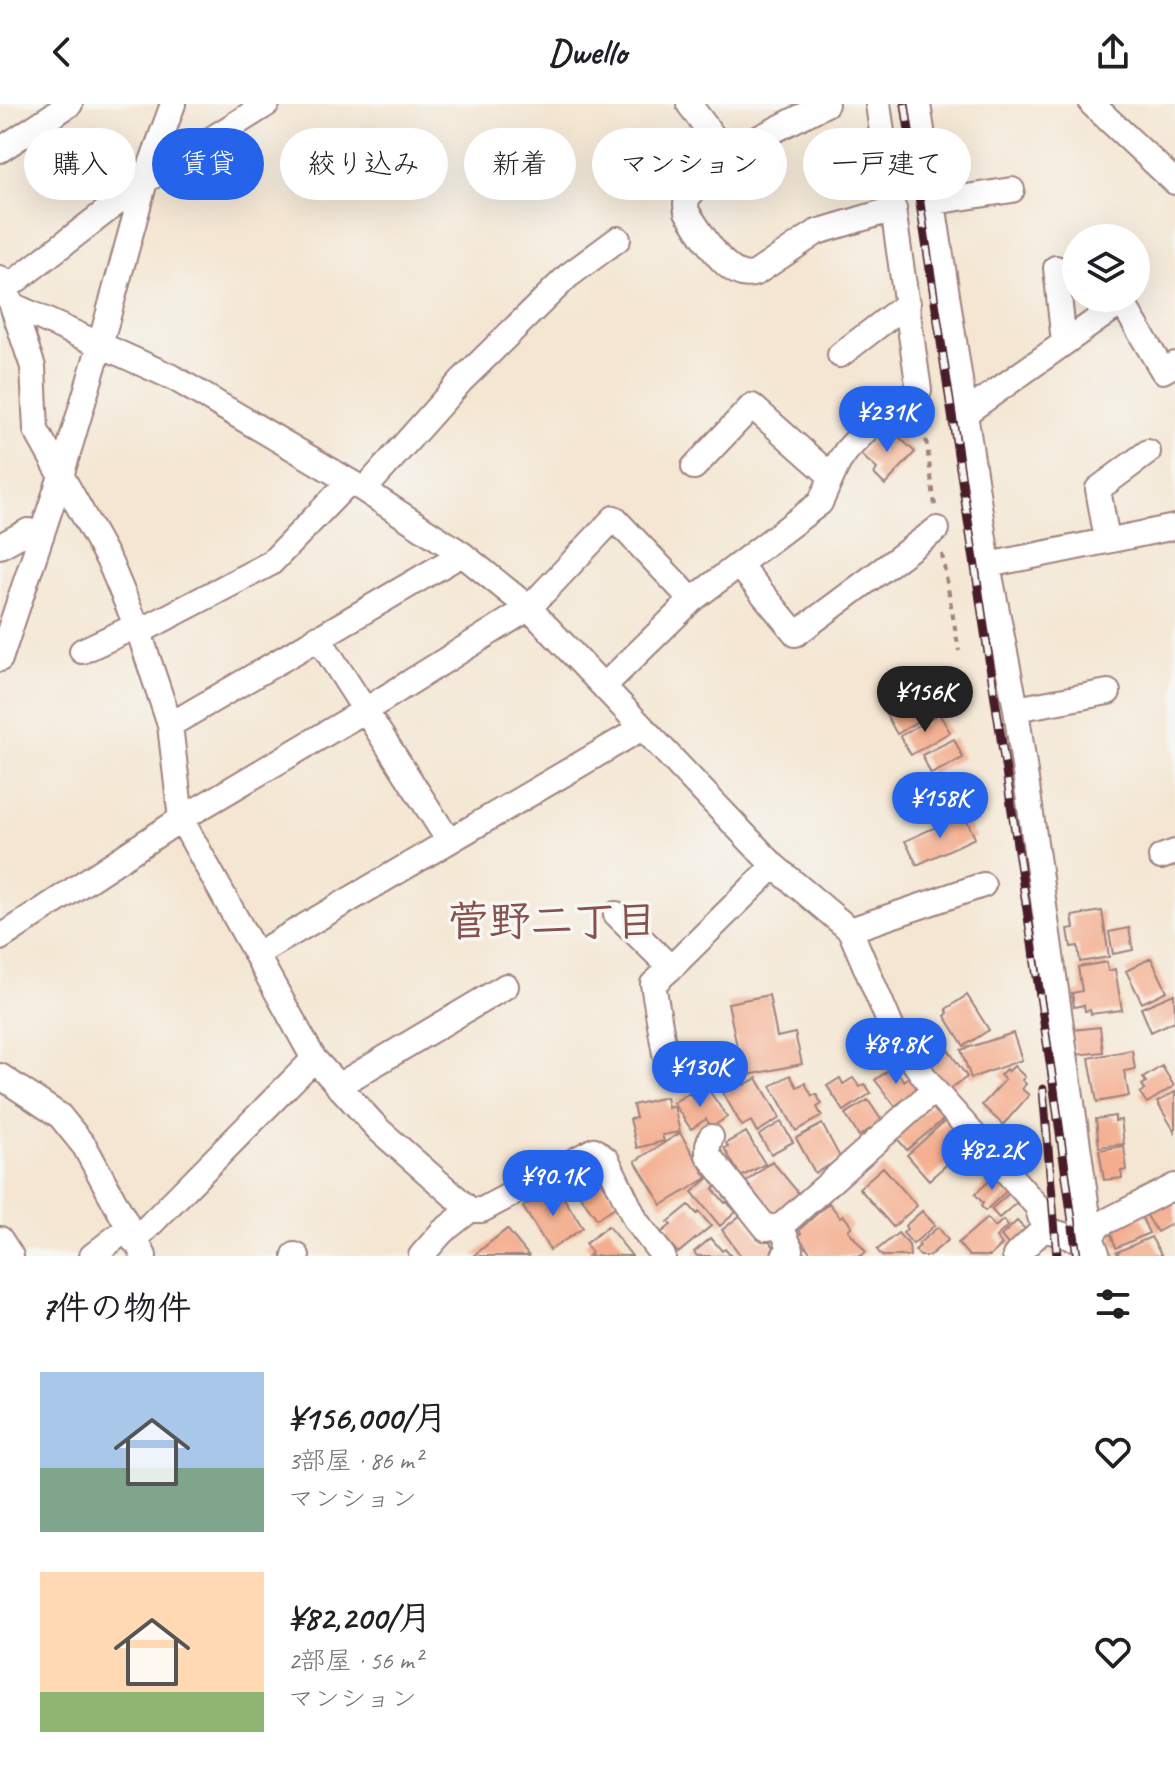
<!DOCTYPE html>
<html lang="ja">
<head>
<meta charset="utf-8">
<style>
	body { margin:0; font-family:Caveat,"Klee One",sans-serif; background:#f6f6f6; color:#202124; height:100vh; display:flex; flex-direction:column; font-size:30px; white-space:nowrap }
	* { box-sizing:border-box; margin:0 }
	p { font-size:26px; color:#757577 }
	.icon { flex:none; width:44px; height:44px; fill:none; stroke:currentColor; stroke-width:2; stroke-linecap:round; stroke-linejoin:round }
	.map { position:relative; height:1152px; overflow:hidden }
	.panel { display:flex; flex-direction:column; background:#fff; flex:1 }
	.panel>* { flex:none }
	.banner { position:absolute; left:24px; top:24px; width:1128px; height:72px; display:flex; gap:16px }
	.controls { position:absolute; left:1062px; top:120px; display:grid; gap:16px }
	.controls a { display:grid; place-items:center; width:88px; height:88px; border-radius:50%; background:#fff; box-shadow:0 8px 32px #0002; font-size:40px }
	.price { position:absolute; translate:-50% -68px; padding:0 18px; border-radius:28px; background:#2563eb; color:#fff; font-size:26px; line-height:52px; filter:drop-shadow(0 2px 4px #0008) }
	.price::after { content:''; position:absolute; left:50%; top:48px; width:24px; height:18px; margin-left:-12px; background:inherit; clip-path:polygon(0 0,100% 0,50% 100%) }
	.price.active { background:#222; color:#fff }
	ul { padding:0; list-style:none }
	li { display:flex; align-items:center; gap:24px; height:200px; padding:0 40px }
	li span { display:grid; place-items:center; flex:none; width:224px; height:160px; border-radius:0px; color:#555 }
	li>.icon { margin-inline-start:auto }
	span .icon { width:96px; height:96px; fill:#fffc; stroke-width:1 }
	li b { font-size:34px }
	h2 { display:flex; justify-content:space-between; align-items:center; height:96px; padding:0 40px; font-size:34px }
	.chip { padding:0 28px; border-radius:36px; background:#fff; box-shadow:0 8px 32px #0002; font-size:28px; line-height:72px }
	.chip.active { background:#2563eb; color:#fff }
	header { display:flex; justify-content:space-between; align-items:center; height:104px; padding:0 40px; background:#fff; font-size:36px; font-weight:700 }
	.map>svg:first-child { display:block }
	.building { fill:#f4ae8f }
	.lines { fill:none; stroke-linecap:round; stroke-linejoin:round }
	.minor-casing { stroke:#9f827e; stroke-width:28 }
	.path { stroke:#9f827e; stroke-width:4; stroke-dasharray:6 6; stroke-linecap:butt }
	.minor { stroke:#fff; stroke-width:24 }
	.rail-casing { stroke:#4a1f2b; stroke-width:9 }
	.rail { stroke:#f6f6f2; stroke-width:6; stroke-dasharray:18; stroke-linecap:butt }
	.labels { text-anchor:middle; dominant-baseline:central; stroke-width:7; stroke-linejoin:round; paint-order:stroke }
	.neighbourhood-label { font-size:42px; font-weight:bold; fill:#86514e; stroke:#f6f6f2 }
</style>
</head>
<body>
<header><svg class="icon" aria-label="back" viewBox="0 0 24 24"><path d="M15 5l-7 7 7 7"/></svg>Dwello<svg class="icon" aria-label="share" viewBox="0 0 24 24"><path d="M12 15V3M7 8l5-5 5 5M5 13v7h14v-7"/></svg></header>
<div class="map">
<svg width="1175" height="1152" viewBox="0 0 1175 1152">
	<rect width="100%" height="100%" fill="#f6f6f2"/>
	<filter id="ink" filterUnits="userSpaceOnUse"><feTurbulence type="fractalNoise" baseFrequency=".0125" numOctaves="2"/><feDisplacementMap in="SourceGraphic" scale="16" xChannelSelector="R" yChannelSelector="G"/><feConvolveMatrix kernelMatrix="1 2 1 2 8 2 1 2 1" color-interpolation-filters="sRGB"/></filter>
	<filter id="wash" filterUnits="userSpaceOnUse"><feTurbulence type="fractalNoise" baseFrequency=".006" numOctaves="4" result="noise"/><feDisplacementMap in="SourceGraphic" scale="32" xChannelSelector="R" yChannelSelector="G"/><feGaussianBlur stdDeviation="1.8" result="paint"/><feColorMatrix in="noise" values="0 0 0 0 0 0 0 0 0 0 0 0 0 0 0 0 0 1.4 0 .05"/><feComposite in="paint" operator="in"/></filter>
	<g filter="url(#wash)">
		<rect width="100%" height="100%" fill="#f4e6d2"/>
		<g id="blocks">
			<path class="building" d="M886,321L915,348L885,381L874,370L877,365L860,350Z
				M915,575L925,593L946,582L951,592L939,600L940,604L897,630L878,596Z
				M939,610L950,628L911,651L900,632Z
				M954,635L963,654L931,670L922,651Z
				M964,710L975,734L917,761L905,737Z
				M1102,807L1109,853L1080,858L1078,842L1071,843L1068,825L1074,824L1072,812Z
				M1129,824L1133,846L1113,850L1109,828Z
				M1151,854L1167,887L1142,899L1126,867Z
				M1107,858L1108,867L1115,865L1122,906L1091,910L1090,906L1085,907L1084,901L1074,903L1072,889L1082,887L1078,863Z
				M1174,890L1175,917L1151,928L1141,904Z
				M769,891L777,933L795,929L802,960L743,972L728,899Z
				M967,891L989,926L964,942L945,912L948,909L946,905Z
				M929,918L967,973L948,986L911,931Z
				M1100,923L1103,948L1075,951L1072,926Z
				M1013,929L1022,956L971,974L961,946Z
				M1132,946L1135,965L1124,967L1129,992L1097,998L1089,954Z
				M1014,962L1025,973L1022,976L1026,980L1022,985L1029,991L1003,1021L982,1001L1005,976L1000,971L1006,965L1008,968Z
				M1162,962L1174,982L1147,999L1140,989L1145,986L1142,981L1146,978L1143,974Z
				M893,963L904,977L910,972L919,984L895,1002L875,976Z
				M790,971L797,983L805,979L812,992L816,990L822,1000L817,1003L822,1012L796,1027L771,982Z
				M757,974L780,1014L757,1028L751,1017L742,1022L723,989L742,978L744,981Z
				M840,974L843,980L853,974L860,983L865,980L871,989L844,1007L827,982Z
				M708,985L727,1013L712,1023L706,1015L691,1025L673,999L689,989L694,995Z
				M1175,988V1028L1157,998Z
				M666,993L668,1004L674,1002L680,1028L662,1031L664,1037L637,1044L630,1015L636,1014L633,1001Z
				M868,996L882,1017L859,1032L845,1010Z
				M933,1000L945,1014L907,1046L895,1032Z
				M1115,1012V1017L1121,1016L1124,1040L1099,1043L1096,1015Z
				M947,1015L969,1041L929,1076L907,1051Z
				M781,1018L793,1038L771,1050L759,1031Z
				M822,1020L841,1055L815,1069L796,1034Z
				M746,1028L765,1060L741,1073L724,1044L728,1043L726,1039Z
				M680,1029L707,1074L662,1101L635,1057Z
				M1124,1042L1127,1066L1121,1067L1122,1074L1104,1076L1099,1046Z
				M772,1057L801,1092L773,1115L744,1080Z
				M883,1063L917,1102L893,1123L859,1084Z
				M578,1064L584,1072L593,1066L618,1101L597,1115L576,1086L567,1092L558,1079Z
				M997,1070L1010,1084L985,1107L981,1102L983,1099L975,1090Z
				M710,1073L717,1082L713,1085L725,1099L727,1098L736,1108L720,1122L692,1088Z
				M556,1082L583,1124L550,1146L523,1103Z
				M1012,1087L1020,1096L999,1114L991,1105Z
				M1171,1095L1175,1101V1118L1157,1128L1146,1110Z
				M829,1099L840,1113L843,1111L852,1122L848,1126L866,1148L861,1152H813L798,1132L801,1129L799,1126Z
				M689,1101L697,1110L699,1108L711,1122L678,1149L661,1129L671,1121L668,1118Z
				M922,1107L935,1121L913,1140L903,1129L907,1125L905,1122Z
				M742,1110L762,1137L767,1134L777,1147L770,1152H741L722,1126Z
				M1141,1112L1149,1129L1116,1144L1110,1127Z
				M987,1114L995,1123L1003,1116L1008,1122L996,1133L1002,1141L990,1152H969L958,1139Z
				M1017,1117L1028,1128L1011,1144L1001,1132Z
				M608,1122L632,1152H588L592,1149L585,1140Z
				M938,1123L948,1136L929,1152H920L915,1146L920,1142L918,1140Z
				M507,1125L529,1152H473Z
				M898,1129L909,1141L910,1152H882L877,1146Z
				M1151,1133L1162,1152H1119L1117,1148Z
				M711,1134L722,1147L725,1145L731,1152H697L694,1148Z"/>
		</g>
	</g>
	<g filter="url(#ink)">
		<use href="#blocks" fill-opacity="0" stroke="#9f827e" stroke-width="2"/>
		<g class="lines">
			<g class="minor-casing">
				<path id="minor" d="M689,0L730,55L753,37L826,0
					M918,0L988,461L1016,605L1091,1133L1098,1152
					M1092,0L1175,78
					M0,46L70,0
					M730,55L688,92L686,100L687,108C701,127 728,181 756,169L817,128L894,105
					M934,98L1012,86
					M1056,164L1064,239
					M0,174L12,201L33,263L36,326L110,459L139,528L170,621L181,715L314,955L379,1026L470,1106H482L594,1046L607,1056L636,1117L663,1152
					M0,189L145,77L267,0
					M12,201L174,274L364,386L462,450L529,504L774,762L850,826L896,934L934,986L1037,1102L1044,1125
					M840,251L908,199
					M967,308L1122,198L1163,267L1175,260
					M694,363L752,302L831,372
					M364,386L461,277L568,172L618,135
					M1107,436L1098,385L1148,348
					M0,442L28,427L42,430
					M739,461L796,530L937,425
					M988,461L1175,423
					M139,528L271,459L349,378
					M318,533L449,737
					M82,547L136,522
					M0,555L61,372L100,241L145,77L173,0
					M604,582L692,496L820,399L838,359L847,346L872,320L919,286L878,0
					M1016,605L1108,588
					M170,621L462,450
					M1161,753L1175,748
					M616,810L671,864L774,762
					M850,826L983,781
					M0,834L181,715L364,607L529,504L614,414L692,496
					M257,850L642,624
					M665,950L653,880L671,864
					M0,972L60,1012L85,1043L144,1152
					M338,982L506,882
					M711,1033L708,1041V1051L766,1124L781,1122L934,986
					M781,1122L791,1146L784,1152
					M1044,1125L1083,1137L1091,1133L1099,1121L1175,1082
					M0,1135L11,1152
					M134,1137L314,955
					M295,1151L297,1152
					M92,1152L128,1124
					M421,1152L442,1128L470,1106
					M1015,1152L1044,1125"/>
			</g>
			<path class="path" d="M923,312L935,402
				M942,450L959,547"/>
			<use href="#minor" class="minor"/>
			<g class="rail-casing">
				<path id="rail" d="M905,0L1053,978L1077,1152
					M1043,985L1057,1152"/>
			</g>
			<use href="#rail" class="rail"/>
		</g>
	</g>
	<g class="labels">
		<g class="neighbourhood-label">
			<text x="552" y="817">菅野二丁目</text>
		</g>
	</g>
</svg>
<div class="controls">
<a><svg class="icon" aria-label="layers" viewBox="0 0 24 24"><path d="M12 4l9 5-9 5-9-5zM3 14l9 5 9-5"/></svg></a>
</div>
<b class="price" style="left:887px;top:350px">¥231K</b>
<b class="price active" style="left:925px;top:630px">¥156K</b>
<b class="price" style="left:940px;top:736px">¥158K</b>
<b class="price" style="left:896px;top:982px">¥89.8K</b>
<b class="price" style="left:700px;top:1005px">¥130K</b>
<b class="price" style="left:992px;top:1088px">¥82.2K</b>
<b class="price" style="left:553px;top:1114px">¥90.1K</b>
<div class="banner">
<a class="chip">購入</a>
<a class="chip active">賃貸</a>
<a class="chip">絞り込み</a>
<a class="chip">新着</a>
<a class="chip">マンション</a>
<a class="chip">一戸建て</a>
</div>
</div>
<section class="panel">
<h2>7件の物件<svg class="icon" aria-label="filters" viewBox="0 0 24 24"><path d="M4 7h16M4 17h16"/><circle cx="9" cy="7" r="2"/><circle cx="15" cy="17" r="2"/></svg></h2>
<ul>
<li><span style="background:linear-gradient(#a9c7e8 60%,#7fa58c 0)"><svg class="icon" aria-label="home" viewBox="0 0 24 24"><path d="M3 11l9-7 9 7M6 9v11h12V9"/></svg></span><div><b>¥156,000/月</b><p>3部屋 · 86 m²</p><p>マンション</p></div><svg class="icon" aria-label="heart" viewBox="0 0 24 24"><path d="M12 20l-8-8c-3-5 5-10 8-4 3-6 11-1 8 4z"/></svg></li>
<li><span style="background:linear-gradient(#ffd9b3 75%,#8fb573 0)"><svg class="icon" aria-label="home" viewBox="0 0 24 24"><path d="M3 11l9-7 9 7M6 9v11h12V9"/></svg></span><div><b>¥82,200/月</b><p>2部屋 · 56 m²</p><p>マンション</p></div><svg class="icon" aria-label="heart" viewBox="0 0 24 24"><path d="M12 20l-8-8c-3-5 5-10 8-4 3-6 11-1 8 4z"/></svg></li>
</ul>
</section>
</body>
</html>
